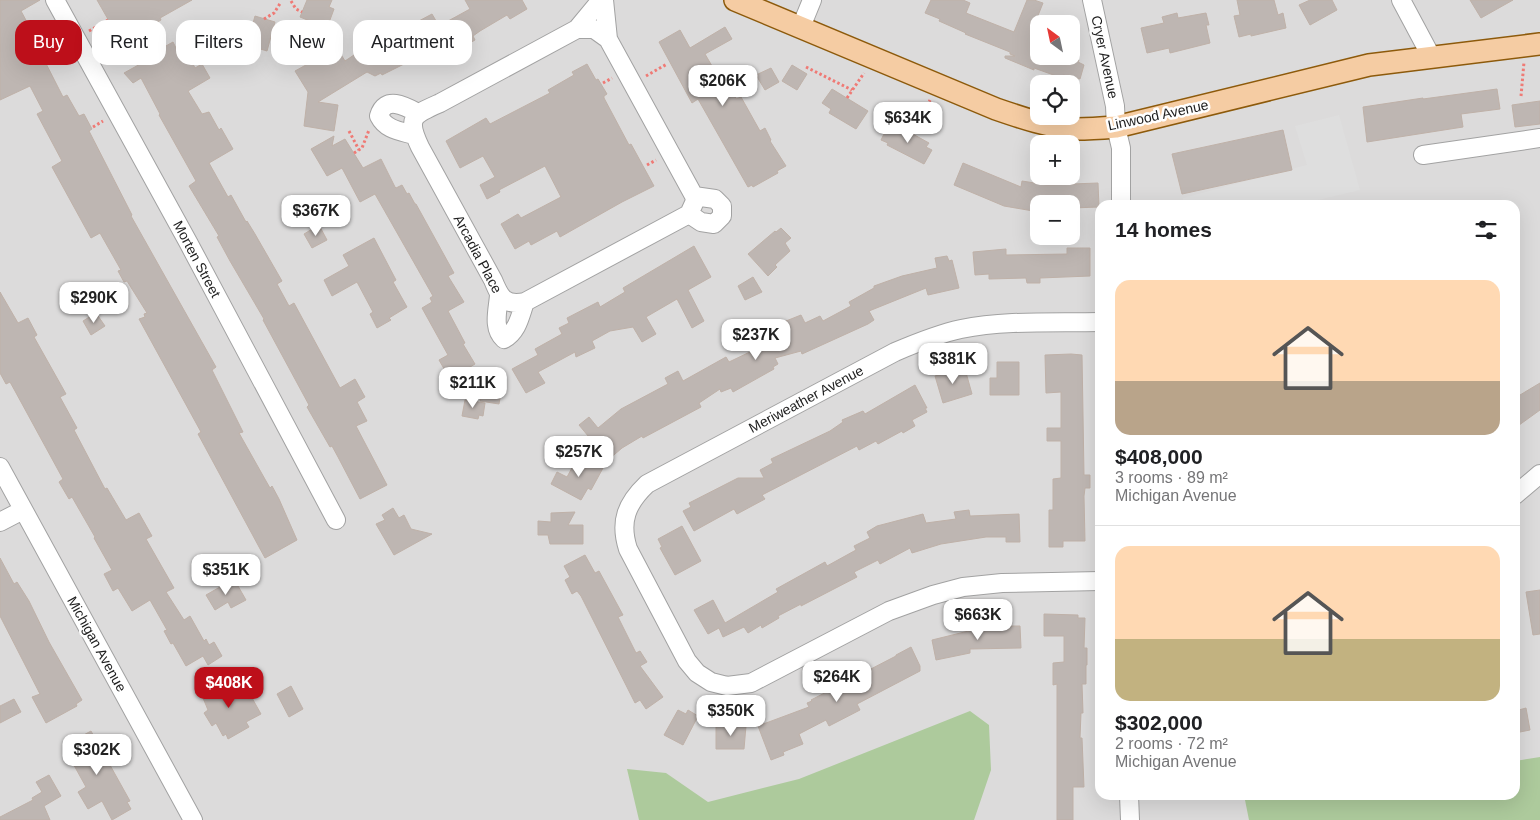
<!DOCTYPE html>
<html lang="en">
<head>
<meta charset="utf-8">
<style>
	body { margin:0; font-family:Helvetica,sans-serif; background:#f6f6f6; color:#202124; height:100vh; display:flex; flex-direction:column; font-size:19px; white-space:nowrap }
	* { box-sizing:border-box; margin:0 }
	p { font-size:16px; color:#757577 }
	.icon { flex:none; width:28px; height:28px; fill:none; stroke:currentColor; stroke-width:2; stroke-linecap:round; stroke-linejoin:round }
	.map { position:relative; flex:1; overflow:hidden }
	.details { position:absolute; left:1095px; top:200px; width:425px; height:600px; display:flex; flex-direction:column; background:#fff; border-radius:15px; box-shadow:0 5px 20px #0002 }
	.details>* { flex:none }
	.banner { position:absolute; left:15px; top:20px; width:475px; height:45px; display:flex; gap:10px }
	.needle { width:32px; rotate:327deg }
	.tools { position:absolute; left:1030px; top:15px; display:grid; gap:10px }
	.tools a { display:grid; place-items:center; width:50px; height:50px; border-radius:10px; background:#fff; box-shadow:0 5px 20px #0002; font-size:25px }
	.price { position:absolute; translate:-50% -42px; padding:0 11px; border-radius:10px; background:#fff; color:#222; font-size:16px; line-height:32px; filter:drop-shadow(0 1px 2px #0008) }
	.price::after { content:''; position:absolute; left:50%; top:30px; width:15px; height:11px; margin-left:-8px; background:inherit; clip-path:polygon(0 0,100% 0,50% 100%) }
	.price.current { background:#bd0f1a; color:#fff }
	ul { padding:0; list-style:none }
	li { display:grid; align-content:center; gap:10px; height:265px; padding:0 20px }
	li+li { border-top:1px solid #e0e0e0 }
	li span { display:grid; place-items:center; height:155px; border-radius:15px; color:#555 }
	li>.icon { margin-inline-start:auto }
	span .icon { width:90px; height:90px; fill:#fffc; stroke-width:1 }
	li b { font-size:21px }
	h2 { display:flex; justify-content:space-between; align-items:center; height:60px; padding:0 20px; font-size:21px }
	.pill { padding:0 18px; border-radius:15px; background:#fff; box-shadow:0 5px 20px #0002; font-size:18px; line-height:45px }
	.pill.current { background:#bd0f1a; color:#fff }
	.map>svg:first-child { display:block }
	.residential { fill:#dcdbdb; fill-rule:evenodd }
	.forest { fill:#adca9c }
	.parking { fill:#dedede }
	.building { fill:#beb6b2; stroke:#bfb1a8 }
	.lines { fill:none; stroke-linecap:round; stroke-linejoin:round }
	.minor-casing { stroke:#a2a2a2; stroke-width:20 }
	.major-casing { stroke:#8d5a0b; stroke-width:24 }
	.path { stroke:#ef7a75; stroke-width:3; stroke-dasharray:2.5 2.5; stroke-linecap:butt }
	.minor { stroke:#fff; stroke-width:18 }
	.major { stroke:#f5cca3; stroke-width:21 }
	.labels { text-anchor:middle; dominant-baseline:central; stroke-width:5; stroke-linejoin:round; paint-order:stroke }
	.street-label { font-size:14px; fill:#1e1e1e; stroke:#fff }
</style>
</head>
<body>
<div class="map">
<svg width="1540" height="820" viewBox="0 0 1540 820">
	<rect width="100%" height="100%" fill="#eeeae5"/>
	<path class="residential" d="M0,0H1540V820H0ZM1039,24H1071V56H1039ZM1039,84H1071V116H1039ZM1039,144H1071V176H1039ZM1039,204H1071V236H1039ZM1100,205H1515V795H1100Z"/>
	<path class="forest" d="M970,711L989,725L991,770L974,820H639L627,769L666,773L708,802L799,779Z
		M1540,757V820H1249L1244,795H1515V761Z"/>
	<path class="parking" d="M1339,115L1360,190L1297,205H1184L1183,198L1307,165L1295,126Z"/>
	<path class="building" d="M0,0H40L21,11L35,37L33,38L63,97L67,95L79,116L84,114L92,129L89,131L132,215L131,216L216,367L212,370L243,432L239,433L266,481L270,488L272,486L279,499L297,540L265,558L198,434L201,432L139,319L145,317L144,314L147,313L127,281L124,282L118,271L121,270L100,233L91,238L52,167L62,161L37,114L43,111L30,86L0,100Z
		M97,0H192L160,18L161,20L121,42Z
		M307,0H332L329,7L334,9L327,28L300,17Z
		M465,0H522L527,9L510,19L507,15L480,31L473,36L475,40L459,49L452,37L418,57L382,75L381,73L375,76L367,72L318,102L338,105L334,131L304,126L308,92L295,71L337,48L345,61L354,55L358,61L388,45L385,39L387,38L432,14L439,26L470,9Z
		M931,0H963L970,3L966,13L1014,32L1027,0H1034L1043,3L1031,33L1039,36V56H1069L1079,60L1078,62L1084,65L1080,79L1063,75L1062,78L1034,68V70L1005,58V56H1015L1010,54V52L965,34L966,33L939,21L940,19L925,13Z
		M1237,0H1274L1278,15L1283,13L1286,28L1251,36V34L1239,37L1234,16L1240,15Z
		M1310,0H1332L1337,10L1310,25L1299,5Z
		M1470,0H1513L1481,18Z
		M1177,13L1178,18L1206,13L1209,25H1206L1210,43L1170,53L1169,48L1147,53L1141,28L1164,23L1162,17Z
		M255,16L275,22L267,51L247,45Z
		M725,27L732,39L705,54L730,97L734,94L736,99L741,97L760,131L765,128L771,140L770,141L786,166L777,171L778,173L753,187L752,185L748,187L698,99L692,103L659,42L680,30L690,48Z
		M173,42L183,62L190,58L195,68L202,64L210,78L188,91L202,114L209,112L219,130L221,128L233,149L209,163L228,197L231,195L246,222L247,221L255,234L282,281L277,284L289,306L294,303L340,388L355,379L365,397L357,402L367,421L356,426L387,485L360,499L338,457L332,446L330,447L307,407L309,405L263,320L264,319L230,261L217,237L219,236L189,186L196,181L159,115L160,114L141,78L133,83L124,73L151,58L150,55Z
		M587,64L596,80L598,79L607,94L604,96V98L629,145L631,144L654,186L622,202L560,237L557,231L531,245L529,241L515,249L501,224L518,214L521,218L561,197L545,166L499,190L500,192L487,199L480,185L495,177L483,156L460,168L446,141L486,118L490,124L550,93L548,90L574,75L572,72Z
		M792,65L807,74L797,90L782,81Z
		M771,68L779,82L765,90L756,75Z
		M832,89L868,111L856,129L829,113L831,109L822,103Z
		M1497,89L1500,109L1461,114L1463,127L1367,142L1363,107L1423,98V99Z
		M1540,101V124L1515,127L1512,105Z
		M898,126L929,143L926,147L932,150L924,164L887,145L888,143L881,140L887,128L895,132Z
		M1283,130L1292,170L1182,194L1172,154Z
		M334,136L332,146L345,139L363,168L381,159L395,187L396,188L402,185L407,194L409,193L415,204H416L454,273L448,276L464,302L448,311L465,343L463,344L475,364L450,379L439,360L448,355L422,308L432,302L430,298L433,296L375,194L360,202L342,168L327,176L311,149Z
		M963,163L1021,187L1022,181L1047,185L1098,183L1099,207L1071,208V204H1039V212L1004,206L954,185Z
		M319,225L327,240L312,248L304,234Z
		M781,228L791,238L785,243L790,251L775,265L777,267L768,276L748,254L775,231L776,232Z
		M374,238L396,280L393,282L407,307L389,318L391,320L377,328L370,314L373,312L357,282L332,296L324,280L349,266L343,255Z
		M694,246L711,277L688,290L704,321L692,328L677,299L646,317L656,334L642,342L633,327L610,331L592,341L595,348L576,357L575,352L538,372L545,383L526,393L512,369L538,355L535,349L562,334L559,328L569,323L567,318L598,302L600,307L625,292L623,288Z
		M1067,248H1090V276L1040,278V283H1027L1026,278L989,279V274L975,275L973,252L1006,249V255L1067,254Z
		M947,256L949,261L952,260L959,288L928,295L926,288L869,311L874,320L868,324L802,354L801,351L775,358L778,364L773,367L774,369L733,392L731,388L721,392L720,389L699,403L701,407L643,438L642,436L622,448L608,460L579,425L589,417L598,428L621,409L668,384L665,378L678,371L683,381L726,357L729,362L752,351L745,338L755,332L760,340L788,325L786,321L801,315L805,323L820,316L823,321L851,306L849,302L874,288V286L902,276L937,268L935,258Z
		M753,277L762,292L745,300L738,286Z
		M0,292L18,323L28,318L37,335L34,337L66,394L60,397L77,428L74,430L105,489L107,488L126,520L139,513L152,536L146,539L174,588L166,592L184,620L190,616L204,641L206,639L209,645L214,642L222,656L208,665L203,656L186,666L173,643L171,644L164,631L167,630L150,600L132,611L118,588L113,591L104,574L112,570L94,538L95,537L72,497L69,499L59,482L63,479L15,391L10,382L6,384L0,373Z
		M96,313L105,326L91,335L83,321Z
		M1071,354L1082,355L1084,475H1090V488H1085L1084,496L1085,541H1063V547H1049V510H1053V479L1061,478V441H1047V428H1061V392L1046,393L1045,355Z
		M997,362H1019V395H990V378H997Z
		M956,367L957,370L965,369L972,394L943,403L935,376L943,374V371Z
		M485,371L504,374L499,404L480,401Z
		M1540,383V410L1515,428V398Z
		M915,385L927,408H925L927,412L912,420L915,426L903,433L902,431L878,444L876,441L859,450L857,446L762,495L765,499L737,514L734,509L694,531L683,511L691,507L689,503L738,478H764L760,470L773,463L771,459L830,431L843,422L842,420L863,411L865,414Z
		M465,400L485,403L483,416L479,415L478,419L462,416Z
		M579,455L603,468L591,490L588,488L581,500L551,484L557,472L567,477Z
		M393,508L399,518L404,515L411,529L432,534L394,555L376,524L385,520L382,515Z
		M969,510L970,516L1019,514L1020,542H1006V537H986L941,544L912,553L910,548L880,564L878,560L854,572L857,577L801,606V604L778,616L779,618L762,628L761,625L748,633L744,627L723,637L719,628L708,634L694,610L713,600L725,623L778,592L776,589L825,562L827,566L856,550L854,546L870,538L867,532L877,526L923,514L926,523L956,519L954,512Z
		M575,512L568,525H583V544H550L548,535H538V521L551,522V513Z
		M682,526L701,561L675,575L660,548L662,547L658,539Z
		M585,555L595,573L599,571L623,615L618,617L636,653L640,651L647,662L640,666L663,697L646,709L640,700L635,703L581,596L577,591L572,594L565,580L570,577L564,566Z
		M0,558L14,584L17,582L29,601L49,642L82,700L76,704L77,706L46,723L32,697L40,694L0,616Z
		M234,579L246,600L231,608L228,602L215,610L206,595Z
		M1540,590V634L1533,635L1526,592Z
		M1044,614L1078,615V618H1085L1084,648H1087V665H1086V684H1082L1083,713H1081L1080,738H1082L1084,787H1073V820H1057V684L1053,685V663L1064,662V636H1044Z
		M989,626H1020L1021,648L970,649V653L936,660L932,640Z
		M911,647L920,666V671L857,704L860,710L829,726L826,720L799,734L803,744L783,752L784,755L771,760L758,726L809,707L807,703L812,701L811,700L896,656V655Z
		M224,679L235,696L244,691L249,700L252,698L261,714L246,722L249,727L228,739L226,734L223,736L216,723L212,726L204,713L208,710L203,698L208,696L205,690Z
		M291,686L303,709L289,717L277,694Z
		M14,699L21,712L0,723V706Z
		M1526,708L1530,730L1515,733V711Z
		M678,710L686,714L688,710L698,716L683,745L664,735Z
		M729,725L746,726L744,749H716V726L729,727Z
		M91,731L130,801L127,802L131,809L112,820L102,801L88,809L78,792L86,787L65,749L70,745L69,743Z
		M49,775L61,796L44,806L50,820H0V817L33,800L32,798L42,792L36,782Z"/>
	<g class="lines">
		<g class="minor-casing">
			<path id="minor" d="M55,0L188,242L336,520
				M604,0L608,39
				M1092,0L1115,106L1116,127L1121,148V205
				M1401,0L1432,58
				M801,27L812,0
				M577,29H594L608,39L694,196L695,201L689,214L525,302C504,306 500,297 493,280L420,147C406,117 413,115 440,103Z
				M577,29L601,0
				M414,135C400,131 386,130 379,116C385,95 405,106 418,113
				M1423,155L1540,138
				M689,214L701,222L714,224L722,216V206L715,199L694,196
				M499,295C498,310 492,328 504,339C518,331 520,316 525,302
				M1100,322C1054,323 1006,320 961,329C938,334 916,343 895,352L647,484C627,503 619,521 628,549L687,661L697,673L711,682L727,686L751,683L889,611L933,595L963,587L1002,583L1100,581
				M0,467L193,820
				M1515,495L1540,474
				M0,522L23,510
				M1129,795L1130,820"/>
		</g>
		<g class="major-casing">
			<path id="major" d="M735,0L996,109C1022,118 1049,127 1077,129C1090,129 1103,128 1116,127L1369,65L1540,44"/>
		</g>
		<path class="path" d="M291,1L296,9L302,12
			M264,19L274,13L281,2
			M89,31L108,20
			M806,67L852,90
			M646,76L667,64
			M603,83L612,78
			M1521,96L1524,62
			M847,98L864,73
			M93,127L103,121
			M349,131L359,150
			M914,133L930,100
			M354,153L362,148L369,130
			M647,165L656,160"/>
		<use href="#minor" class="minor"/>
		<use href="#major" class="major"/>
	</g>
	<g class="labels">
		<g class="street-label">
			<text transform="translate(1105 57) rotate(78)">Cryer Avenue</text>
			<text transform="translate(1158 115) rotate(-12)">Linwood Avenue</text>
			<text transform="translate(478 254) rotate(62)">Arcadia Place</text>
			<text transform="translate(197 259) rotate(62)">Morten Street</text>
			<text transform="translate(806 399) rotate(-28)">Meriweather Avenue</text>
			<text transform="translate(97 644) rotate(61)">Michigan Avenue</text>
		</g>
	</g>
</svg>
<div class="tools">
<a><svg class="needle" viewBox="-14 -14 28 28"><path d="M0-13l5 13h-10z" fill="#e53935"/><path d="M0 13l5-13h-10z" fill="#757577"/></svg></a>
<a><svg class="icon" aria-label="locate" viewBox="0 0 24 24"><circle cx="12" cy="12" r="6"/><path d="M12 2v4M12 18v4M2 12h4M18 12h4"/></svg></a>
<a>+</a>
<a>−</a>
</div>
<b class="price" style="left:723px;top:107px">$206K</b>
<b class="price" style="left:908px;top:144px">$634K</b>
<b class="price" style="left:316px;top:237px">$367K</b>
<b class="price" style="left:94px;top:324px">$290K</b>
<b class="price" style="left:756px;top:361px">$237K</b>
<b class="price" style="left:953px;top:385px">$381K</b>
<b class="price" style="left:473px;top:409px">$211K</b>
<b class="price" style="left:579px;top:478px">$257K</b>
<b class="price" style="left:226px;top:596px">$351K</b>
<b class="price" style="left:978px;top:641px">$663K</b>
<b class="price" style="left:837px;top:703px">$264K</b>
<b class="price current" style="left:229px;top:709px">$408K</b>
<b class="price" style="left:731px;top:737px">$350K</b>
<b class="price" style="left:97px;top:776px">$302K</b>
<div class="banner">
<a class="pill current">Buy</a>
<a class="pill">Rent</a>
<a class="pill">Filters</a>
<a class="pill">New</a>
<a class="pill">Apartment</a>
</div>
<section class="details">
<h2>14 homes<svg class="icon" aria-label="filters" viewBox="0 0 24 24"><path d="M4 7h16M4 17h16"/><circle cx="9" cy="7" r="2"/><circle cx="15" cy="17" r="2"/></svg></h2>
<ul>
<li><span style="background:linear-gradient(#ffd9b3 65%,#b9a48a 0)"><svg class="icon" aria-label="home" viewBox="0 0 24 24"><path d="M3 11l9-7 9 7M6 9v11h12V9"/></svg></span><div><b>$408,000</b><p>3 rooms · 89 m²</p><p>Michigan Avenue</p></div></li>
<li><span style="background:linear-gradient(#ffd9b3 60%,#c2b280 0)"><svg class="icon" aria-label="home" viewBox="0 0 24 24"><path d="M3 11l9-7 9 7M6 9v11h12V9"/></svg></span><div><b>$302,000</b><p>2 rooms · 72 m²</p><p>Michigan Avenue</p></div></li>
</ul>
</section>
</div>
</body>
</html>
